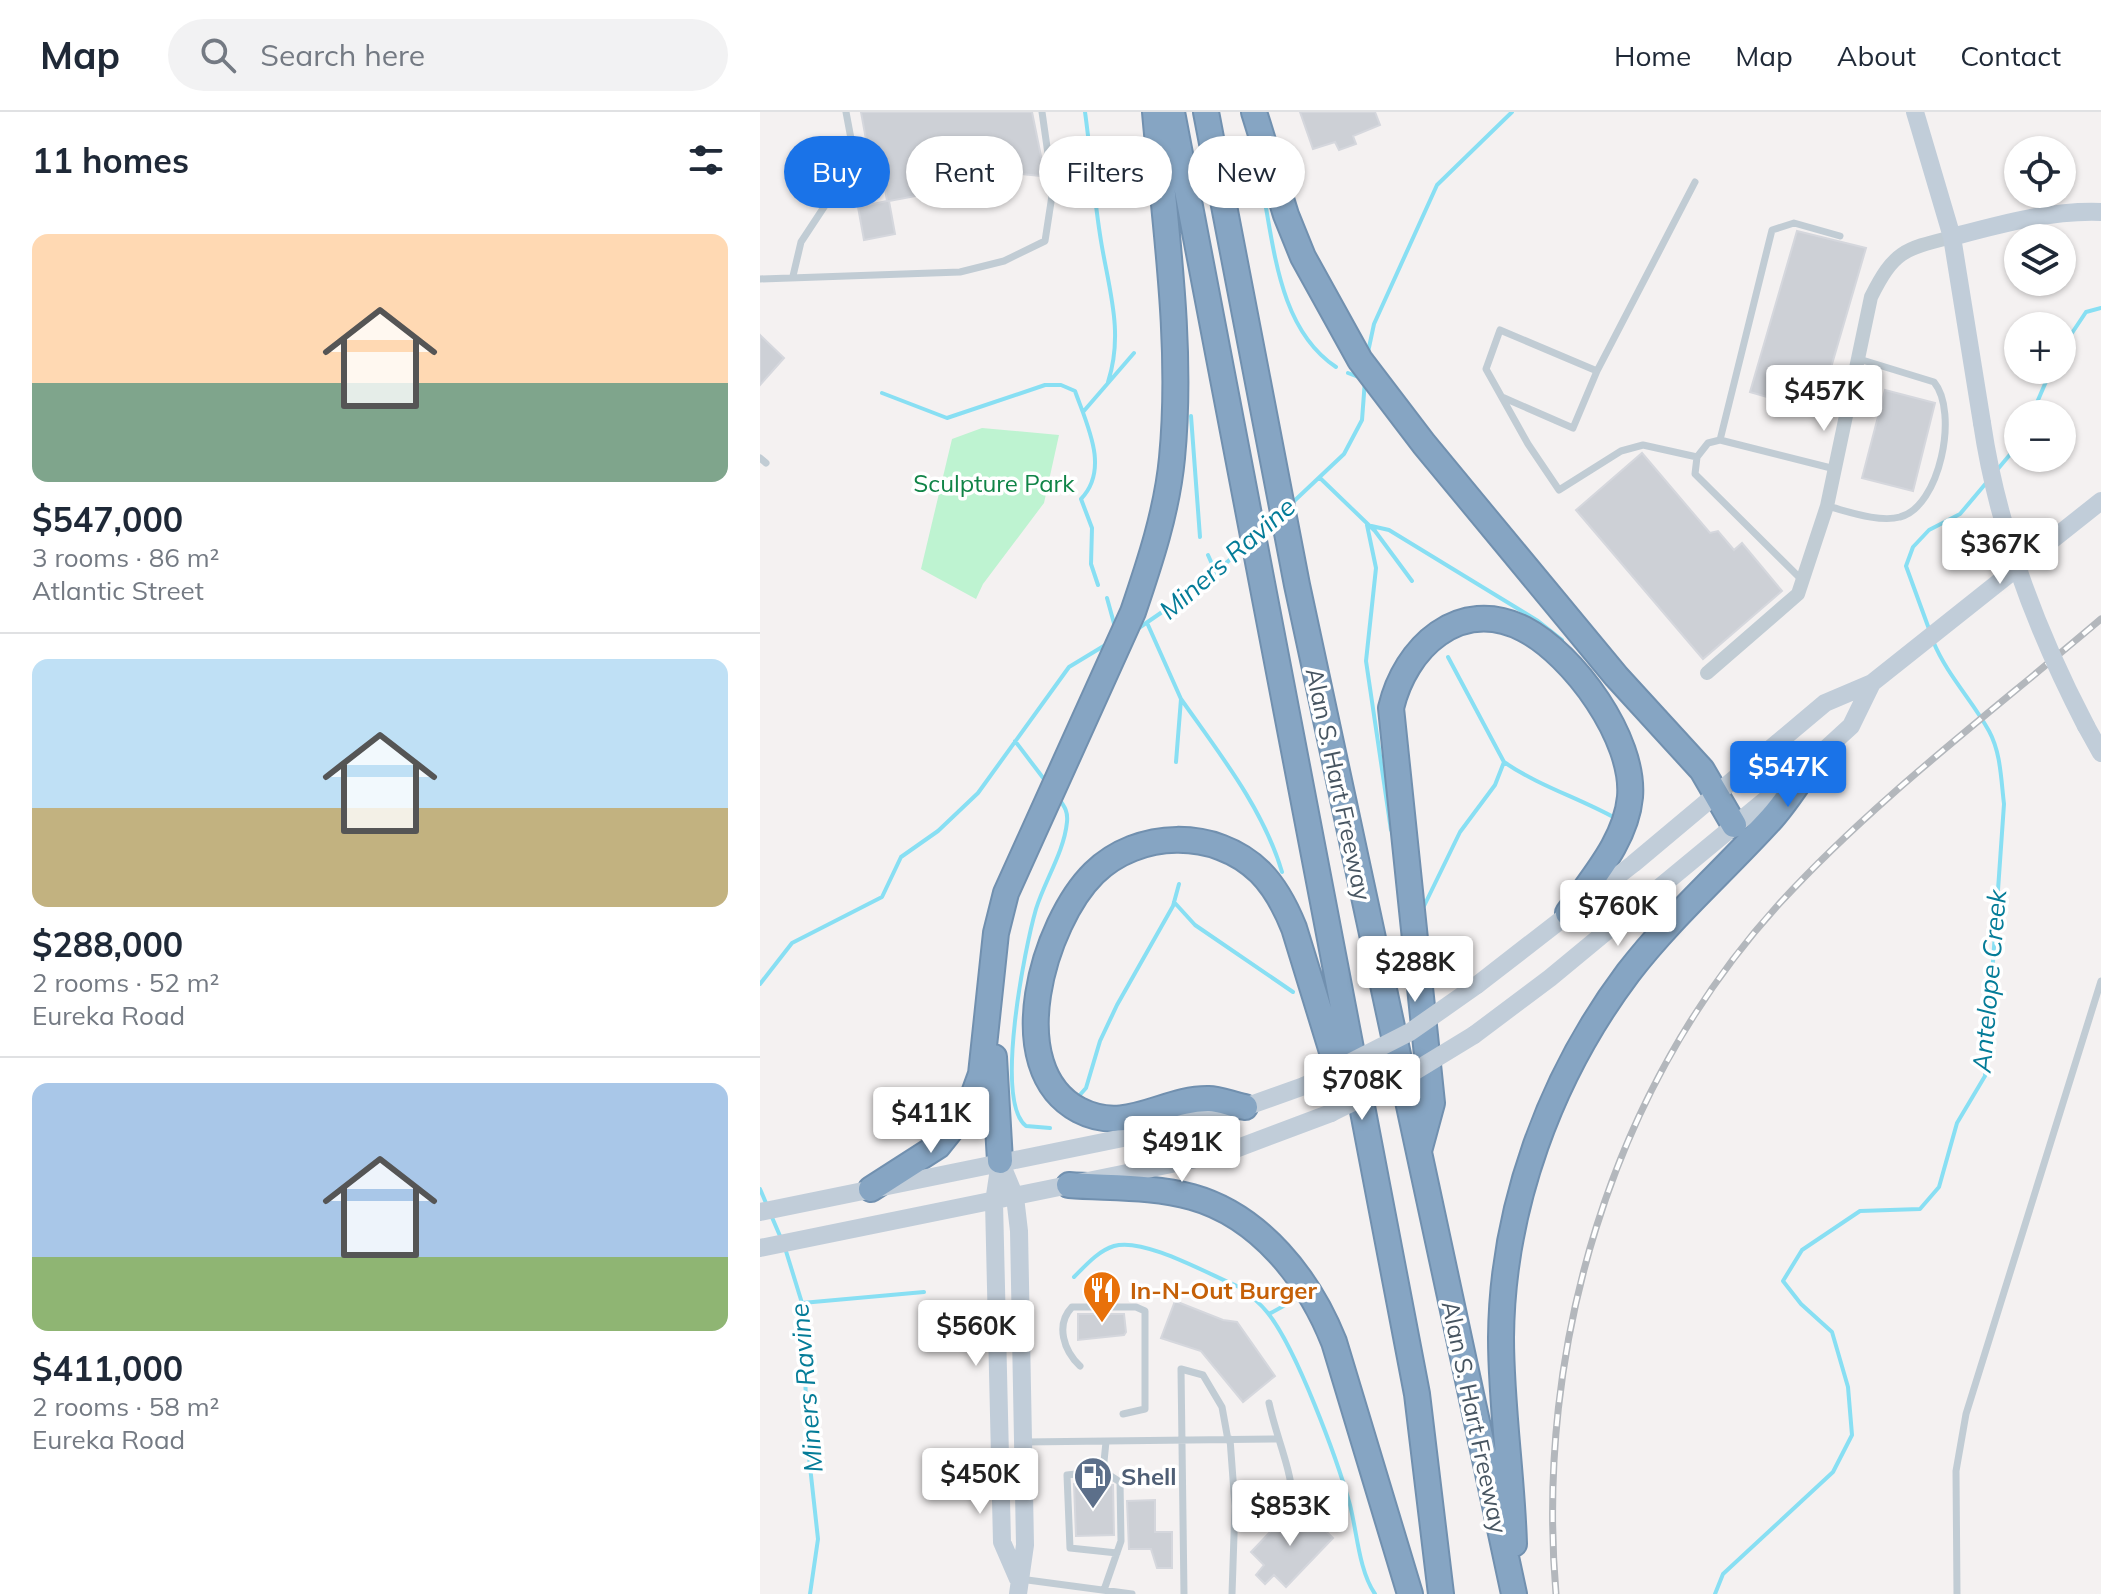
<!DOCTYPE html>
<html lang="en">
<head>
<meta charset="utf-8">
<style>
	body { margin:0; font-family:Mulish,sans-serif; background:#f2f2f3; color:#1f2937; height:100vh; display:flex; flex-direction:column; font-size:30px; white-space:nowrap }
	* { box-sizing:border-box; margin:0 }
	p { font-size:26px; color:#747a83 }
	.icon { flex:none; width:44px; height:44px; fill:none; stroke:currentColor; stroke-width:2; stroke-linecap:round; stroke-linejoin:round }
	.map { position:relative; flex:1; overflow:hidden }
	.drawer { display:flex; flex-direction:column; background:#fff; width:760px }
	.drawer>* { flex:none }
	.top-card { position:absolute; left:24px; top:24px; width:760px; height:72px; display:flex; gap:16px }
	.fabs { position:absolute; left:1244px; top:24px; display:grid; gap:16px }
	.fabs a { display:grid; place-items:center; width:72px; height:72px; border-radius:50%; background:#fff; box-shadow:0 2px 6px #0004; font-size:40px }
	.price { position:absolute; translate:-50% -68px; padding:0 18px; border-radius:8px; background:#fff; color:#222; font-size:26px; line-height:52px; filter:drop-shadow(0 2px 4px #0008) }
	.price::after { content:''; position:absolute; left:50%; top:48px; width:24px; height:18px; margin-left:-12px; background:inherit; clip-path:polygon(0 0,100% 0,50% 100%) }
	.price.selected { background:#1a73e8; color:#fff }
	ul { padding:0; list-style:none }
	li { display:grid; align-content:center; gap:16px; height:424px; padding:0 32px }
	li+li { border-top:2px solid #e0e1e3 }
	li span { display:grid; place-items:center; height:248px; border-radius:16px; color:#555 }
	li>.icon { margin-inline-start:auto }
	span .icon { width:144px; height:144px; fill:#fffc; stroke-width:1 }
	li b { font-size:34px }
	h2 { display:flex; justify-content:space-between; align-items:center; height:96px; padding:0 32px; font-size:34px }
	.pill { padding:0 28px; border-radius:36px; background:#fff; box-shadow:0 2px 6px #0004; font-size:28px; line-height:72px }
	.pill.selected { background:#1a73e8; color:#fff }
	header { display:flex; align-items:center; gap:48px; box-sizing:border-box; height:112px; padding:0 40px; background:#fff; border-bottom:2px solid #e0e1e3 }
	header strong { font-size:38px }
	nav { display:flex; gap:44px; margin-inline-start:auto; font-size:28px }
	.search { width:560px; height:72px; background:#f2f2f3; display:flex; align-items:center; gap:20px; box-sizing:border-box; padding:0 28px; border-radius:44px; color:#747a83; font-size:30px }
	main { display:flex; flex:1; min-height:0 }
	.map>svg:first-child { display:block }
	.green { fill:#bef3d1 }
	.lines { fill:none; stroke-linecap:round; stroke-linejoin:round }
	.stream { stroke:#88dff3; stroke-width:4 }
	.building { fill:#cdd0d6; stroke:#d5d7dd; stroke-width:2 }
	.highway-casing { stroke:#7190af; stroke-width:28 }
	.lane { stroke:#c1ccd4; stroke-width:7 }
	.street { stroke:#c1ccd4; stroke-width:14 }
	.secondary { stroke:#c1cdd9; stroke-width:18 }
	.highway { stroke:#86a5c3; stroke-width:24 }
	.rail-casing { stroke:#b3b7bc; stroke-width:7 }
	.rail { stroke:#fff; stroke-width:4; stroke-dasharray:12; stroke-linecap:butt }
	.secondary-bridge { stroke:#c1cdd9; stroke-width:18 }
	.labels { text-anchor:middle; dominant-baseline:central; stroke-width:7; stroke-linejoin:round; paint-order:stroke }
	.park-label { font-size:24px; fill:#108447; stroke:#fff }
	.street-label { font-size:24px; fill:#475561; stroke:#fff }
	.food-label { font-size:24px; font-weight:bold; fill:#c56008; stroke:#fff; text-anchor:start }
	.service-label { font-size:24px; font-weight:bold; fill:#4e5e75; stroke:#fff; text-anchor:start }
	.water-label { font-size:26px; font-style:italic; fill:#047c98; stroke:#fff }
</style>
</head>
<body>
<header>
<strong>Map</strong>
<div class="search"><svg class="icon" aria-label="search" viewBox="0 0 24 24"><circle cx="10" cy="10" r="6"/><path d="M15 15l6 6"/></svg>Search here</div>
<nav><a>Home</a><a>Map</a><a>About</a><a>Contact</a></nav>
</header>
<main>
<section class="drawer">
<h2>11 homes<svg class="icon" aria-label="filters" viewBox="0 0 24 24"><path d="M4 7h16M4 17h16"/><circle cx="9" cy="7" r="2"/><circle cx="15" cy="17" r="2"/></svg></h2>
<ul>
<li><span style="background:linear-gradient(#ffd9b3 60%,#7fa58c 0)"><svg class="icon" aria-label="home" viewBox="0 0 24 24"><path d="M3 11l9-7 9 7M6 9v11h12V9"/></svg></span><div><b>$547,000</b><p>3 rooms · 86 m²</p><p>Atlantic Street</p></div></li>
<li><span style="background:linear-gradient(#bfe0f5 60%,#c2b280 0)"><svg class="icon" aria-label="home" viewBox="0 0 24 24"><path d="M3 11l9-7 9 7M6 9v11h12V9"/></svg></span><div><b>$288,000</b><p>2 rooms · 52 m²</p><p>Eureka Road</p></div></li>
<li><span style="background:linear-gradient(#a9c7e8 70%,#8fb573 0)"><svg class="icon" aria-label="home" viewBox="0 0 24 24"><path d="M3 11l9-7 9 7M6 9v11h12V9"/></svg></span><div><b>$411,000</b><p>2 rooms · 58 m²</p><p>Eureka Road</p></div></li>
</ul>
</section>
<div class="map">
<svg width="1341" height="1482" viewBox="0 0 1341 1482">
	<rect width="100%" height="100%" fill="#f4f1f1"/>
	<path class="green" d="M222,316L299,323L284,391L223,472L216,487L161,457L192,327Z"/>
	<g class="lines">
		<path class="stream" d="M325,0C331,43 334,87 341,129C349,178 364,221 348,270
			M500,64C514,128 516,215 576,255
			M1302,236L1326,200L1341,196
			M608,240L614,212L677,73L752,0
			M588,261L601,266
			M122,281L187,306L285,273H301L315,279C327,313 350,357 321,387L332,416L331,452L338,473
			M323,300L374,241
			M1272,302L1291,258
			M431,304L440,425
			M1237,358L1258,333
			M560,366L615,419L652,469
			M531,392L584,342L602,308L605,268
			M502,419L516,406
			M448,443L456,461
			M347,486L355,515
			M388,513L421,587L416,650
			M1169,517L1146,454L1153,435L1169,418L1200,402L1227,370
			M373,520L443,472L486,433
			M421,587C459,641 503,696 522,760
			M255,629L287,671
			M744,650C779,674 819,686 855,706
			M631,718L606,549L616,456L607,413L629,418L778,509L802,528
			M414,790L435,813L533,880
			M664,794L700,720L735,673L744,650L688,545
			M0,872L32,831L122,785L141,745L178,719L218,681L309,555L347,532
			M318,985L326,976L340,929L357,893L413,794L419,772
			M290,1016L266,1014C234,989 265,835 276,797C285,768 304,740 307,710C308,700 305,695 299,687
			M0,1077L6,1091
			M11,1103L20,1124
			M25,1136L42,1191L48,1336L58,1427L50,1482
			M314,1165C326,1153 338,1139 354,1134C384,1125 450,1163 479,1175C490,1183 499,1190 507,1200C536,1235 577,1347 590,1393C597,1420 599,1459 615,1482
			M42,1191L164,1180
			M509,1202L538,1186
			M955,1482L963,1462L1073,1360L1092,1323L1088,1275L1072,1220L1041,1192L1023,1169L1042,1138L1100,1099L1160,1097L1179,1075L1197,1011L1225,964L1244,692C1241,668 1241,641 1229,619C1212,588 1187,563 1173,529"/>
	</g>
	<path class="building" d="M101,0H272L282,49L280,64L233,59L231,83L205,88L203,75L129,89L135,122L104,128L98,95L127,89L123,64L113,66Z
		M540,0H615L620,13L593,24L596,32L579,38L575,30L553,37Z
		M1037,119L1106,136L1058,300L990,280Z
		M0,223L24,246L0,273Z
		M1125,278L1175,291L1153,379L1102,366Z
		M882,341L950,421L958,419L974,438L982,431L1022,479L943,547L816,398Z
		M415,1189L463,1208L477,1210L515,1264L483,1290L441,1239L401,1226Z
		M318,1202H364L366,1220L364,1223L318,1228Z
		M314,1372L353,1373L354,1423L316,1424Z
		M395,1388V1420H412V1456H397L391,1437H369L367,1389Z
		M531,1398L541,1408L547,1401L573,1426L526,1475L514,1463L505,1472L496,1463L504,1453L491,1440Z"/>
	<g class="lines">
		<g class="highway-casing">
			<path id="highway" d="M412,0L657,1282L681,1482
				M446,0L537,473L754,1482
				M494,0L526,103L543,145L600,248L664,332L856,564L942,658L974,713
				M234,945L240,1049
				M485,995C473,993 460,987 449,987C403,986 367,1023 319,998C240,956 284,810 334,761C378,718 455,716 500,760C516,776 526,796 534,816L584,979
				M659,1039L672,991L631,596C645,536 699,484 764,517C814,543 875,627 870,685C866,729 832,766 808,801
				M309,1073C349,1076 393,1074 432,1085C500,1104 549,1167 574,1230L650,1482
				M111,1077L178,1034L209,995L221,962L236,821L246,781L373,500C390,450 407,399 412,346C423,232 405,114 395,0
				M754,1432C752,1363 741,1295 741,1226C742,1096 790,965 868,861C911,805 965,758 1012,706C1028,688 1041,666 1055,647"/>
		</g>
		<path class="lane" d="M33,164L41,130L95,48L86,0
			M0,167L200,160L244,149L285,129L293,77L282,0
			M837,259L935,70
			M742,285L813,316L837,259L740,218L726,257L768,332L799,378L861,339L883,333L937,345
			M960,328L1012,118L1034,111L1080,124
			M0,346L6,351
			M1067,394C1087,399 1119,411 1140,405C1180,395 1199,300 1174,270L1099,247
			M1042,468L935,362L937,345L948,331L960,328L1075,357
			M320,1254C304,1239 295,1213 312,1195H376L385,1199V1297L363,1302
			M470,1327L475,1394L472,1482
			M265,1330L516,1327
			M346,1330L343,1359L307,1363L310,1436L357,1441
			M343,1359L360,1370L361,1429L344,1478
			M475,1394L533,1387C530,1353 516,1324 509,1291
			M260,1467L372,1482
			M424,1482L421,1257L443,1263L462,1295L468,1328
			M1197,1482L1196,1359L1206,1302L1341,869"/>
		<path class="street" d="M947,561L1038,482L1067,394L1111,185C1134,139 1144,137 1192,125"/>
		<path class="secondary" d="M1155,0L1192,125L1222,311
			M1192,125C1241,112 1291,98 1341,100
			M1326,614L1341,641
			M717,873L873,752L1065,591L1112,571L1341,389
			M714,923L790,866L1055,647L1091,614L1112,571
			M240,1049L255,1085L259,1119L265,1433L258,1482
			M240,1050L234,1090L242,1430L258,1467
			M0,1100L363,1026L485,995L544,974
			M0,1136L431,1048L470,1039L571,1001"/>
		<use href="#highway" class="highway"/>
		<g class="rail-casing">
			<path id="rail" d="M796,1482C775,1236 851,977 1019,792C1115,687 1232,600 1341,507"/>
		</g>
		<use href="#rail" class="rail"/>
		<path class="secondary-bridge" d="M1222,311C1238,419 1276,518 1326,614
			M544,974L650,920L717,873
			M571,1001L650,962L714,923"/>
	</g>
	<defs>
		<g id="restaurant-pin" transform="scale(2)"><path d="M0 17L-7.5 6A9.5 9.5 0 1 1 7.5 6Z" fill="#e8710a" stroke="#fff"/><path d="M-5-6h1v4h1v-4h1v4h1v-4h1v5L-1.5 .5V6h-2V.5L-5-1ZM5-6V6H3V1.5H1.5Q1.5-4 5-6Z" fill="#fff"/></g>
		<g id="fuel-pin" transform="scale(2)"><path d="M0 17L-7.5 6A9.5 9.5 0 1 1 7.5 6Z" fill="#5c6f8a" stroke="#fff"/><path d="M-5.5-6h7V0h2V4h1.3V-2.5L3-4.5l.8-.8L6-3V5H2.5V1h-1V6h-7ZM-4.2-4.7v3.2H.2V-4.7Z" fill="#fff"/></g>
	</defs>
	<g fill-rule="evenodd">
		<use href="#restaurant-pin" x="342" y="1178"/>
		<use href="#fuel-pin" x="333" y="1364"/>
	</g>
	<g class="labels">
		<g class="park-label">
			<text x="234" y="371">Sculpture Park</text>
		</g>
		<g class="street-label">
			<text transform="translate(579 672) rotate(78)">Alan S. Hart Freeway</text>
			<text transform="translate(715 1305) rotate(78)">Alan S. Hart Freeway</text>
		</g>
		<g class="food-label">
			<text x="370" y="1178">In-N-Out Burger</text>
		</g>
		<g class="service-label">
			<text x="361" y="1364">Shell</text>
		</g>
		<g class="water-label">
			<text transform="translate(467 446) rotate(-41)">Miners Ravine</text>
			<text transform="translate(1229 869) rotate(-85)">Antelope Creek</text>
			<text transform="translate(46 1276) rotate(-95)">Miners Ravine</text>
		</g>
	</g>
</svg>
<div class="fabs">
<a><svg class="icon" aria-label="locate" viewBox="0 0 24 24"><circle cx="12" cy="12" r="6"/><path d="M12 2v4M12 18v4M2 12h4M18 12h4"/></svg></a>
<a><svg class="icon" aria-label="layers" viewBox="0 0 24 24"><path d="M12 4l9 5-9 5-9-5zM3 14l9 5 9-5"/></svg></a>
<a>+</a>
<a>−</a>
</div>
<b class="price" style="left:1064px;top:321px">$457K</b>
<b class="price" style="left:1240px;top:474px">$367K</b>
<b class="price selected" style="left:1028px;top:697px">$547K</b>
<b class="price" style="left:858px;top:836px">$760K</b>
<b class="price" style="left:655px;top:892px">$288K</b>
<b class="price" style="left:602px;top:1010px">$708K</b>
<b class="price" style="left:171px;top:1043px">$411K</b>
<b class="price" style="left:422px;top:1072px">$491K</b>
<b class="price" style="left:216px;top:1256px">$560K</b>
<b class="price" style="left:220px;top:1404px">$450K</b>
<b class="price" style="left:530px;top:1436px">$853K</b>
<div class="top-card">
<a class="pill selected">Buy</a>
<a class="pill">Rent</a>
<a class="pill">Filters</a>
<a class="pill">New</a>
</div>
</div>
</main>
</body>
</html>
